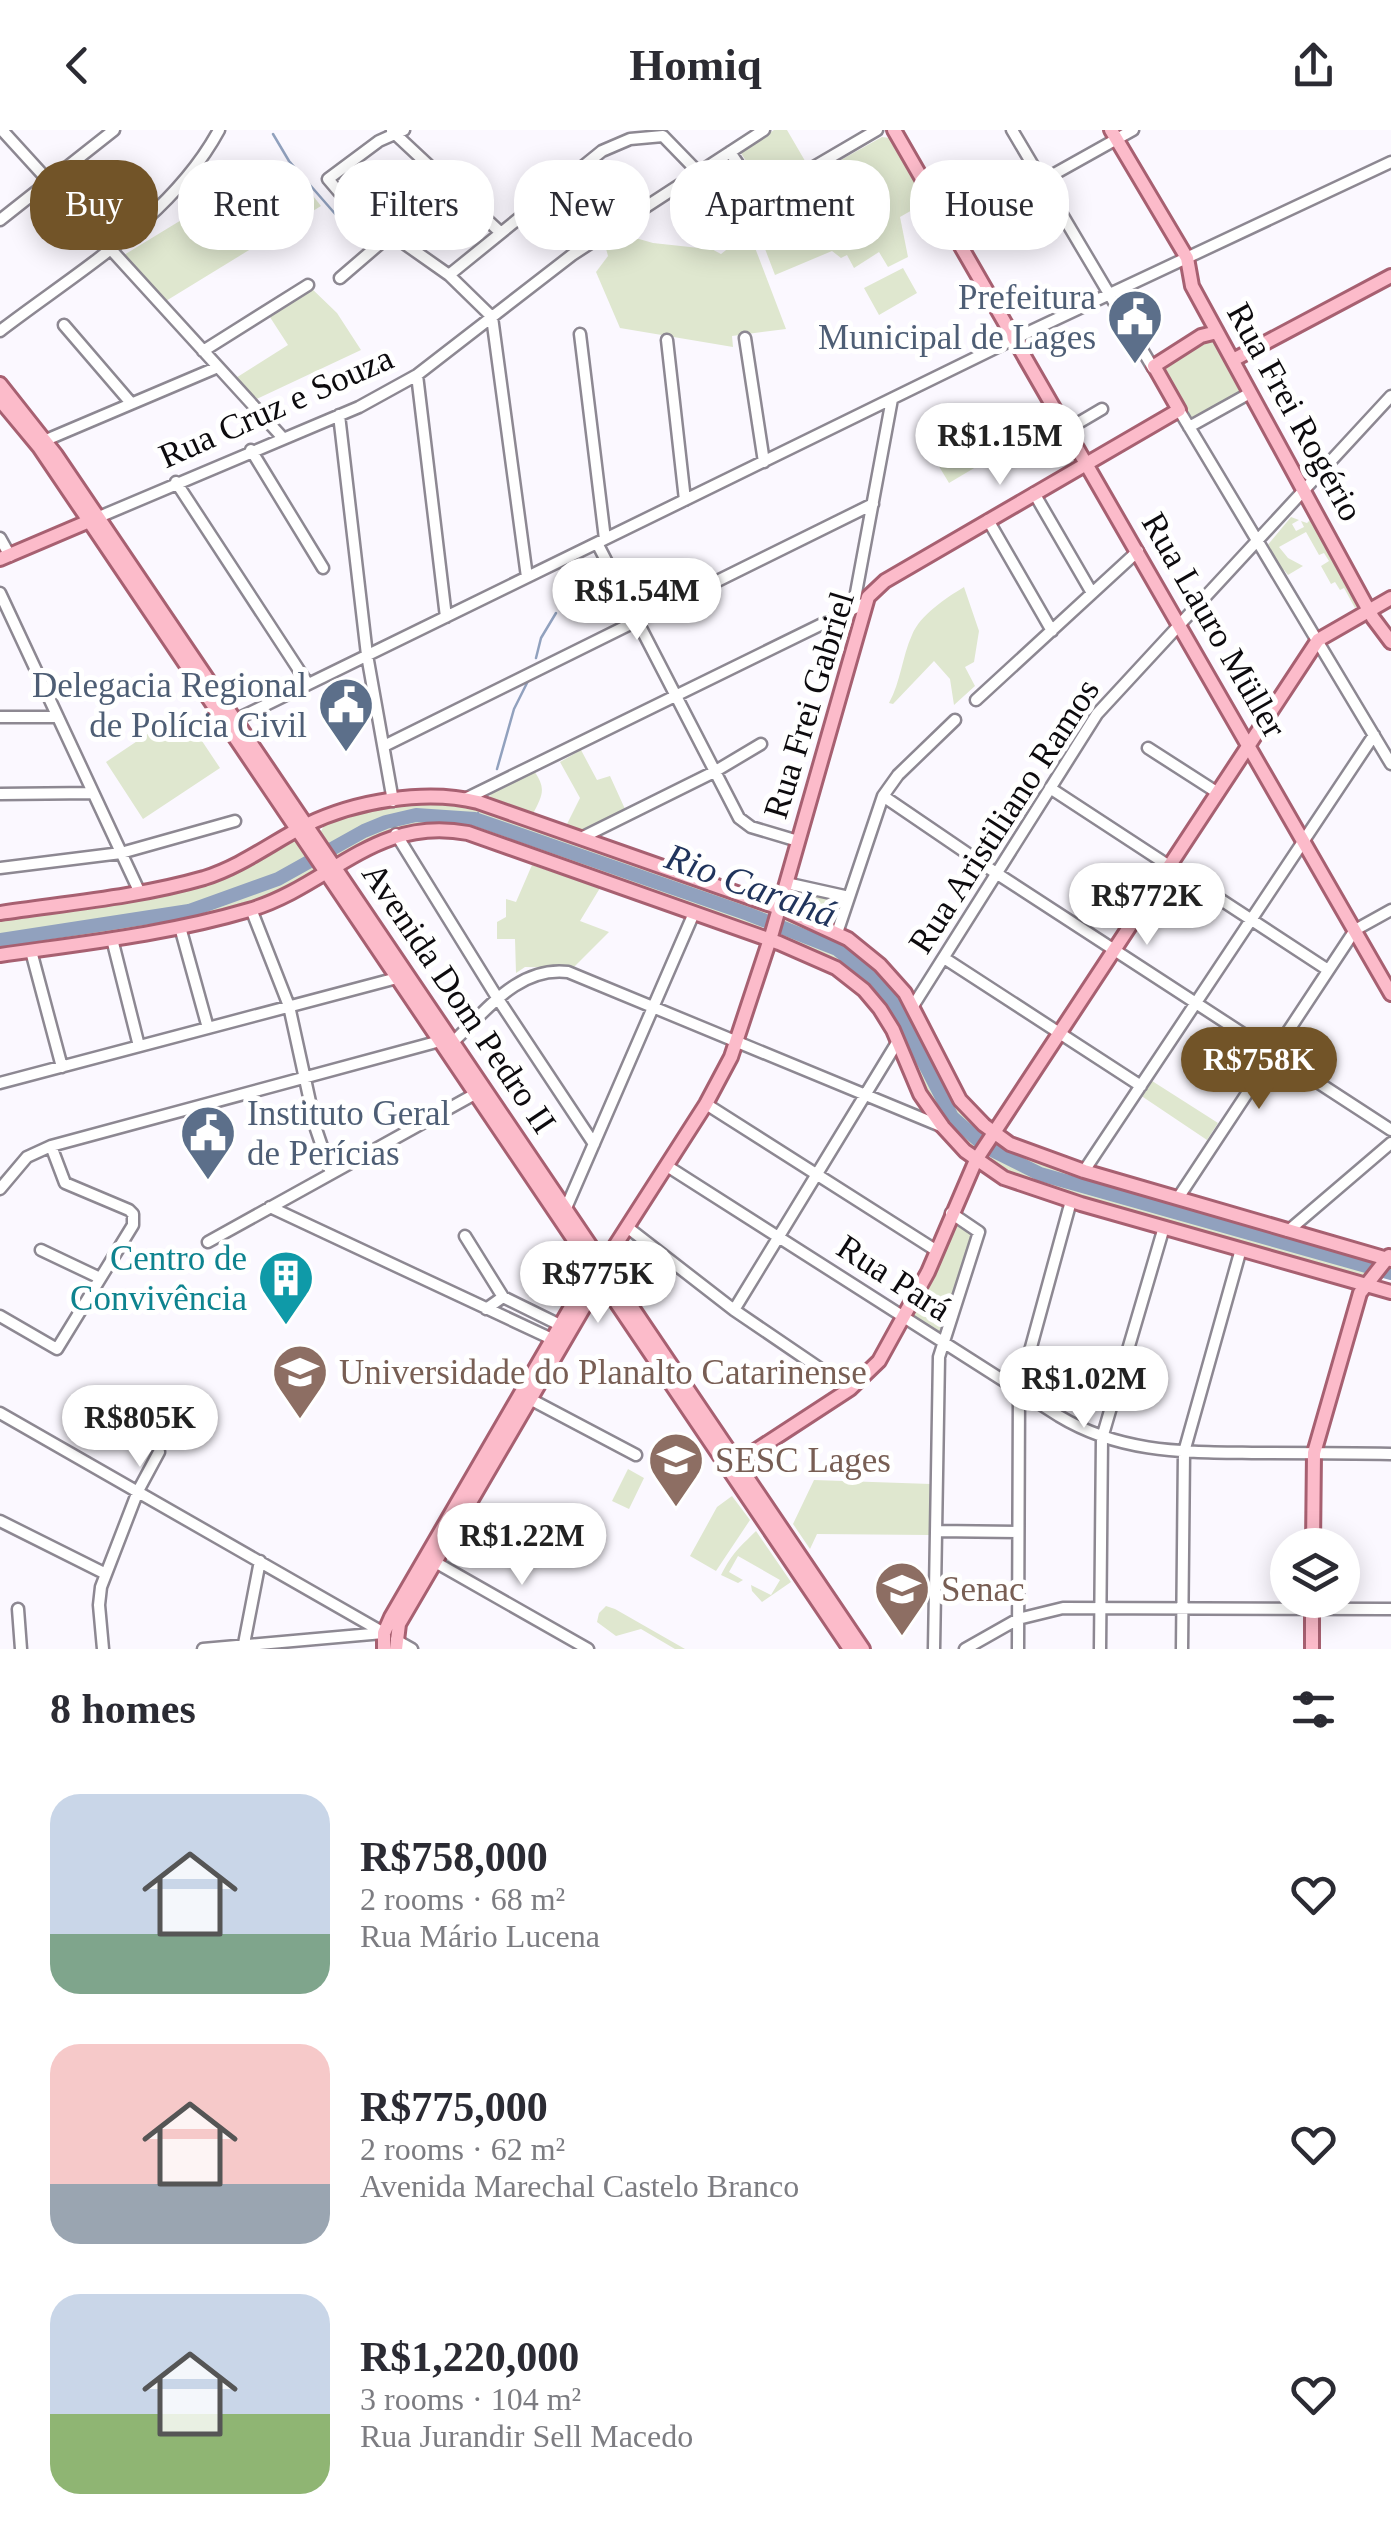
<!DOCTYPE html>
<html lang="en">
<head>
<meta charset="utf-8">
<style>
	body { margin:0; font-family:"Times New Roman",serif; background:#f2f2f3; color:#2b2b33; height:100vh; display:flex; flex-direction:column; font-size:38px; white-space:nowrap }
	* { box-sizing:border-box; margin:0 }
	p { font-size:32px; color:#7c7c81 }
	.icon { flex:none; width:55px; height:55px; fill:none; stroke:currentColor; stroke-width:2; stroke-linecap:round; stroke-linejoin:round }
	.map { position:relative; height:1519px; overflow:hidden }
	.sheet { display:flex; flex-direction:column; background:#fff; flex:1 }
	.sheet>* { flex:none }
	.banner { position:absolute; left:30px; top:30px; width:1332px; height:90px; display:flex; gap:20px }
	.tools { position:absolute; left:1270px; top:1398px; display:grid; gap:20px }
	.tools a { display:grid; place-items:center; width:90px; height:90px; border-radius:50%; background:#fff; box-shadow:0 5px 25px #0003; font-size:50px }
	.price { position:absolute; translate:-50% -85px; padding:0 22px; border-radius:35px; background:#fff; color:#222; font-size:32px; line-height:65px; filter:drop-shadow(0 2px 5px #0008) }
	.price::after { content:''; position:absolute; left:50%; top:60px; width:30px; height:22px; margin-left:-15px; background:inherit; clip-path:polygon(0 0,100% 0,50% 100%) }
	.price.on { background:#725428; color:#fff }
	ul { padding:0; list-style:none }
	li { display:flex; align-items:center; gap:30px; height:250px; padding:0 50px }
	li span { display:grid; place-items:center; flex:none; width:280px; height:200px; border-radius:30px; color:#555 }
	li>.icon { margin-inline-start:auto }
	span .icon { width:120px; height:120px; fill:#fffc; stroke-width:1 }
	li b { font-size:42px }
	h2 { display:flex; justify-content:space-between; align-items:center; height:120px; padding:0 50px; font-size:42px }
	.tag { padding:0 35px; border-radius:40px; background:#fff; box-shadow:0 5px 25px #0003; font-size:35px; line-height:90px }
	.tag.on { background:#725428; color:#fff }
	header { display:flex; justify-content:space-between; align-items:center; height:130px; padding:0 50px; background:#fff; font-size:45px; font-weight:800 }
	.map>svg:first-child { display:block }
	.green { fill:#dfe7cf }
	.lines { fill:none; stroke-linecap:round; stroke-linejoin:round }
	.stream { stroke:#91a1be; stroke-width:2.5 }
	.river { stroke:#91a1be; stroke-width:14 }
	.minor-casing { stroke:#8d8892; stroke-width:15 }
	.major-casing { stroke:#a76071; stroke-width:18 }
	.minor { stroke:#fff; stroke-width:10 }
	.major { stroke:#fcbbca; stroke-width:12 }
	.labels { text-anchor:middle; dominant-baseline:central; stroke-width:10; stroke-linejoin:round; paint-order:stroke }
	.service-label { font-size:35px; fill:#4e5e75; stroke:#fff; text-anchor:end }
	.street-label { font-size:35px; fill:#0d0b0e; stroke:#fff }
	.culture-label { font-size:35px; fill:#0d838f; stroke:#fff; text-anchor:end }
	.education-label { font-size:35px; fill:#785e54; stroke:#fff; text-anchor:start }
	.water-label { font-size:38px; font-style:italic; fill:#20345c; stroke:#fff }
</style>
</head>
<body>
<header><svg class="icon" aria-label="back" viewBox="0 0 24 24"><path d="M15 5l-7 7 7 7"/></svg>Homiq<svg class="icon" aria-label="share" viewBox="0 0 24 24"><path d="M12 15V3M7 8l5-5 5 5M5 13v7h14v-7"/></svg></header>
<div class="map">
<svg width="1391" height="1519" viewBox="0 0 1391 1519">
	<rect width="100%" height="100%" fill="#fbf8ff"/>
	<path class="green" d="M774,0H787L808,36L764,60L741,23Z
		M882,7L890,8L928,71L900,87L908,127L888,137L879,122L854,138L847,125L841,128L832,121L775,145L757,98L834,45L830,36Z
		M278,31L299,48L321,76L161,174L119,128Z
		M749,102L786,199L732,206L733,217L620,198L596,142L608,126L605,115L625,105L653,113L699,118L704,115L721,124Z
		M903,138L917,163L879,185L864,158Z
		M308,155L337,183L361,220L250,272L231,251L288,215L266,181Z
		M1217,202L1250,263L1189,297L1155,233Z
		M968,301L986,331L949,353L931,323Z
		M1291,387L1299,390L1292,394L1296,401L1304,397L1301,391L1307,393L1310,390L1359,475L1355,478L1344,458L1340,460L1335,452L1331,454L1321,436L1329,431L1324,423L1319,425L1306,402L1279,417L1288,428L1303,436L1288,445L1284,440L1281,441L1266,417Z
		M964,457L979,501L974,532L965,537L975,556L954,575L950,549L934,531L893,574L889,573C901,551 902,527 912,505C920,485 946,468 964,457Z
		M182,581L220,638L143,689L106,632Z
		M581,620L597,650L610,646L625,679L579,701L566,696L580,668L560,632Z
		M534,641C547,659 542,666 533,684L489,669L492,661Z
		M428,670L471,674L768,779L762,799L464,696C417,691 379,703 338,726L320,703L326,692L399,673Z
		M297,708L318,737C254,797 85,808 0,821V790C73,779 160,773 229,745C253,735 274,719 297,708Z
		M532,735L600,758L580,791L609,802L573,838L525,837L516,843L515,809H497V792L506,787V769L516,772Z
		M796,760L845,770L836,794L790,776Z
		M787,785C826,804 862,821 891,854C910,874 918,899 928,923C941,953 959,977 981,1000L983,1004L976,1018C932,999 912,908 880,869C855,838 817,824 781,808Z
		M1149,949L1218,993L1207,1010L1140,965Z
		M1000,1012L1052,1036L1373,1131L1374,1135L1360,1148L1020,1047L989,1031L997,1013Z
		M952,1086L976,1103L942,1209L906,1186Z
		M628,1339L644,1348L629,1379L612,1371Z
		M814,1350L931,1354L930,1405L817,1404L810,1419L793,1394Z
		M732,1366L750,1390L716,1441L690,1426L717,1377Z
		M756,1401L791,1452L762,1472L752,1461L751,1455L771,1465L780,1450L738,1426L729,1442L743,1450L738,1453L721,1445C733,1422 739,1418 756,1401Z
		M606,1476L615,1479L685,1519H675L641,1499L616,1506L597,1492L599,1483Z"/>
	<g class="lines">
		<path class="stream" d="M273,4L289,31L344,94
			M536,528L541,508L556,483
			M497,639L514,579L530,547
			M475,689L478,683"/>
		<path class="river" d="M0,810L189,781L278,749L364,701L386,692L416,685L475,689L748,784L837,819L877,851L894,874L952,987L986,1017L1040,1044L1391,1143"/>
		<g class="minor-casing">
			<path id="minor" d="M2,0L282,307
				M404,0L379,11L328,49L351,76L449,145L492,187L527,447
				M1012,0L1153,238
				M392,1L500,102
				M730,22L761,68L877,0
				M0,90L114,0
				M954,100L1133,0
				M449,145L602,21L630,9L663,6L698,42
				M340,148L390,105
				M64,195L131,273
				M0,201C77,142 172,87 219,0
				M580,204L605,409
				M745,208L764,332
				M667,210L685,370
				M203,221L308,155
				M417,245L446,487
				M1179,280L1391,634
				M339,285L367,525L393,671
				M1189,297L1250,263
				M1068,299L1102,279
				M46,310L218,237
				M251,320L323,438
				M176,352L308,554
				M1034,363L1092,463
				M99,387L359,277L417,245L572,125L764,0
				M988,390L1052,501
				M0,408L10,426
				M597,413L739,688L751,697L798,711
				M0,463L140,763
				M853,479L892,269
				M976,570L1138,421
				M0,587H58
				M235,590L1016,208L1391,32
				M384,616L873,374
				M1148,618L1218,663
				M1050,658L1328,840
				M0,664L93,663
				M883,666L996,743L1391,1000
				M465,669L865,473
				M396,704L498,869L594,1014
				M581,708L714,642L761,614
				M0,738L121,723L235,691
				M786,753L849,767
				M251,779L289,876L316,999L331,1043
				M180,797L208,898
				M837,803L883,666L898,645L955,590
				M112,809L139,916
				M31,821L62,937
				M944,828L1141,956
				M913,876L1097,584L1391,266
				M453,912C486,881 518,836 568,842L943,997
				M0,953L397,848
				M706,974L937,1121
				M667,1036L1059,1286C1120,1323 1183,1322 1252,1323C1299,1323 1345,1323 1391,1324
				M1084,1041L1374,605
				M0,1059L27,1027L51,1016L440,911
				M1178,1068L1355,800L1391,780
				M270,1077L552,1209
				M566,1078L694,783
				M627,1097L734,1180L850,1259
				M1288,1101L1391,1013
				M465,1106L503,1167
				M208,1112L475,964
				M41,1120L100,1148
				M486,1179L503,1167L560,1195
				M734,1180L898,911
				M0,1186L57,1219L133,1095V1084L129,1080L65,1053L51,1016
				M530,1269L636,1325
				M0,1283L384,1503
				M0,1391L106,1444
				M936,1401L1018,1402
				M435,1432L588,1519
				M18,1479L21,1519
				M396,1510L412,1519
				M103,1519L99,1475L101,1457L138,1361L159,1322
				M203,1519L383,1503
				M243,1519L260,1431
				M934,1519L939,1227L979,1102L951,1083
				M965,1519L1018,1489L1063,1478L1391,1479
				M1018,1519L1019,1261L1071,1071
				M1100,1519L1102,1308L1164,1097
				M1182,1519L1184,1322L1241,1119"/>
		</g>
		<g class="major-casing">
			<path id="major" d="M894,0L1391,864
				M1111,0L1187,128L1192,156L1373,488L1391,512
				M1233,230L1391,146
				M0,254L56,325L863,1519
				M0,270L39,317L83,382L850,1519
				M0,429L94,389
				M0,783C68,773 138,767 204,748C242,736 271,713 306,695C355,671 425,659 478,672L785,780L848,809L880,835L905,863L960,970L984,995L1010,1014L1084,1041L1391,1130
				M0,825C84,813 168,804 249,780C330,756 375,685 468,703L779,813L836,838L864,860L880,879L893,900L920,964L943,997L965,1021L1004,1048L1081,1074L1391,1162
				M732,1336L850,1259L879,1231L928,1142L976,1030L1318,510L1391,468
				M1313,1415L1314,1323L1360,1163L1389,1126
				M384,1519V1503L391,1487L586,1151L597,1144
				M396,1519L399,1494L594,1160L597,1144L706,974L731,927L772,803L868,467L885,451L1179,280L1154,236L1201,206L1217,202
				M1312,1519V1470"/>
		</g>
		<use href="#minor" class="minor"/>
		<use href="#major" class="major"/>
	</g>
	<defs>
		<g id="civic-pin" transform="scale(2.875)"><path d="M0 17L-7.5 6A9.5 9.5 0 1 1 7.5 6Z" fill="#5c6f8a" stroke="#fff"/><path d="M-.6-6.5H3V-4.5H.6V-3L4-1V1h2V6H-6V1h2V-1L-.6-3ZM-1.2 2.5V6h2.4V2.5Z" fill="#fff"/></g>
		<g id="building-pin" transform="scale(2.875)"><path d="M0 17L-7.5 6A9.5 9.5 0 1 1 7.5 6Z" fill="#0f9aa8" stroke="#fff"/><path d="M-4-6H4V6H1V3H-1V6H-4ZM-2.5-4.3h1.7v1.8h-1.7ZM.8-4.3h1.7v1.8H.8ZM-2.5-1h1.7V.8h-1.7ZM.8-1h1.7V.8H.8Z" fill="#fff"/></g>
		<g id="university-pin" transform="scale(2.875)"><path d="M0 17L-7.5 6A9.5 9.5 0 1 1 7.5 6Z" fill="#8d6e63" stroke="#fff"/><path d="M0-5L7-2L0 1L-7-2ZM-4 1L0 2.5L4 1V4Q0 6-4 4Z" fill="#fff"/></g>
	</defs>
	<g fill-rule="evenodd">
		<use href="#civic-pin" x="1135" y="187"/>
		<use href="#civic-pin" x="346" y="575"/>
		<use href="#civic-pin" x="208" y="1003"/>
		<use href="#building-pin" x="286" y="1148"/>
		<use href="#university-pin" x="300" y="1242"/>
		<use href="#university-pin" x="676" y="1330"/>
		<use href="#university-pin" x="902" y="1459"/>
	</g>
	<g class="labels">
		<g class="service-label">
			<text x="1096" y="167">Prefeitura<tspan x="1096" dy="40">Municipal de Lages</tspan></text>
			<text x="307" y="555">Delegacia Regional<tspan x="307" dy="40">de Polícia Civil</tspan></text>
			<text x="247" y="983" text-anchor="start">Instituto Geral<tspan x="247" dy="40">de Perícias</tspan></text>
		</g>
		<g class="street-label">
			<text transform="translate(276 277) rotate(-24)">Rua Cruz e Souza</text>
			<text transform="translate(1295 282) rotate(61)">Rua Frei Rogério</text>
			<text transform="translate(1214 495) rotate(60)">Rua Lauro Müller</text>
			<text transform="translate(809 575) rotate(-73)">Rua Frei Gabriel</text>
			<text transform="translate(1004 686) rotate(-57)">Rua Aristiliano Ramos</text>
			<text transform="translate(459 868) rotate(56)">Avenida Dom Pedro II</text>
			<text transform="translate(894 1148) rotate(33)">Rua Pará</text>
		</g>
		<g class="culture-label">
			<text x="247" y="1128">Centro de<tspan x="247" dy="40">Convivência</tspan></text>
		</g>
		<g class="education-label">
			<text x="339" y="1242">Universidade do Planalto Catarinense</text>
			<text x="715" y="1330">SESC Lages</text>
			<text x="941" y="1459">Senac</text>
		</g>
		<g class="water-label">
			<text transform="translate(751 755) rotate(20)">Rio Carahá</text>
		</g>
	</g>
</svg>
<div class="tools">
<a><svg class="icon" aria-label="layers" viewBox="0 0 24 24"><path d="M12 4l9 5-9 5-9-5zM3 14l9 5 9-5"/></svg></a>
</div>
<b class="price" style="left:1000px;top:358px">R$1.15M</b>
<b class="price" style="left:637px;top:513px">R$1.54M</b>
<b class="price" style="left:1147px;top:818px">R$772K</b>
<b class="price on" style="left:1259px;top:982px">R$758K</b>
<b class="price" style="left:598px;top:1196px">R$775K</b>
<b class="price" style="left:1084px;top:1301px">R$1.02M</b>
<b class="price" style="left:140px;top:1340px">R$805K</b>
<b class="price" style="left:522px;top:1458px">R$1.22M</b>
<div class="banner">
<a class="tag on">Buy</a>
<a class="tag">Rent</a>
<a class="tag">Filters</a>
<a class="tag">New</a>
<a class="tag">Apartment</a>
<a class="tag">House</a>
</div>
</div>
<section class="sheet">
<h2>8 homes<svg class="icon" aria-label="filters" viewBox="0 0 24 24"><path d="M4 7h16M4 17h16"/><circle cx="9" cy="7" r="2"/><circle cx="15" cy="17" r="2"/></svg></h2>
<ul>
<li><span style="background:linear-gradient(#c9d6e8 70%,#7fa58c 0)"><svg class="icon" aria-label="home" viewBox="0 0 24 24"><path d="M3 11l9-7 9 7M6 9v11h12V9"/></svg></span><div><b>R$758,000</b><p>2 rooms · 68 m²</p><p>Rua Mário Lucena</p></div><svg class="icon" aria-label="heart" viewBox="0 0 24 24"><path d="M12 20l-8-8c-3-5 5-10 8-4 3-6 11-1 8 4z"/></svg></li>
<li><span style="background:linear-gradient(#f6c9c9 70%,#9aa5b1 0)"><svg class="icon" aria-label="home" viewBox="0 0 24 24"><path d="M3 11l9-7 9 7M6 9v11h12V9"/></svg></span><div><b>R$775,000</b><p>2 rooms · 62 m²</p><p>Avenida Marechal Castelo Branco</p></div><svg class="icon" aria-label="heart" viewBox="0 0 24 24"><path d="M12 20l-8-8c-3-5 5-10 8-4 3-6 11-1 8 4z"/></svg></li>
<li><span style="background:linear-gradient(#c9d6e8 60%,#8fb573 0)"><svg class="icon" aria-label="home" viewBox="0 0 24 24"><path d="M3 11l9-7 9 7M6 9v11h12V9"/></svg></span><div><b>R$1,220,000</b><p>3 rooms · 104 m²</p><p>Rua Jurandir Sell Macedo</p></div><svg class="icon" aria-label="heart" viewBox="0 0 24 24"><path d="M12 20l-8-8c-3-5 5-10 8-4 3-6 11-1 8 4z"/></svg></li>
</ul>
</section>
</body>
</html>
